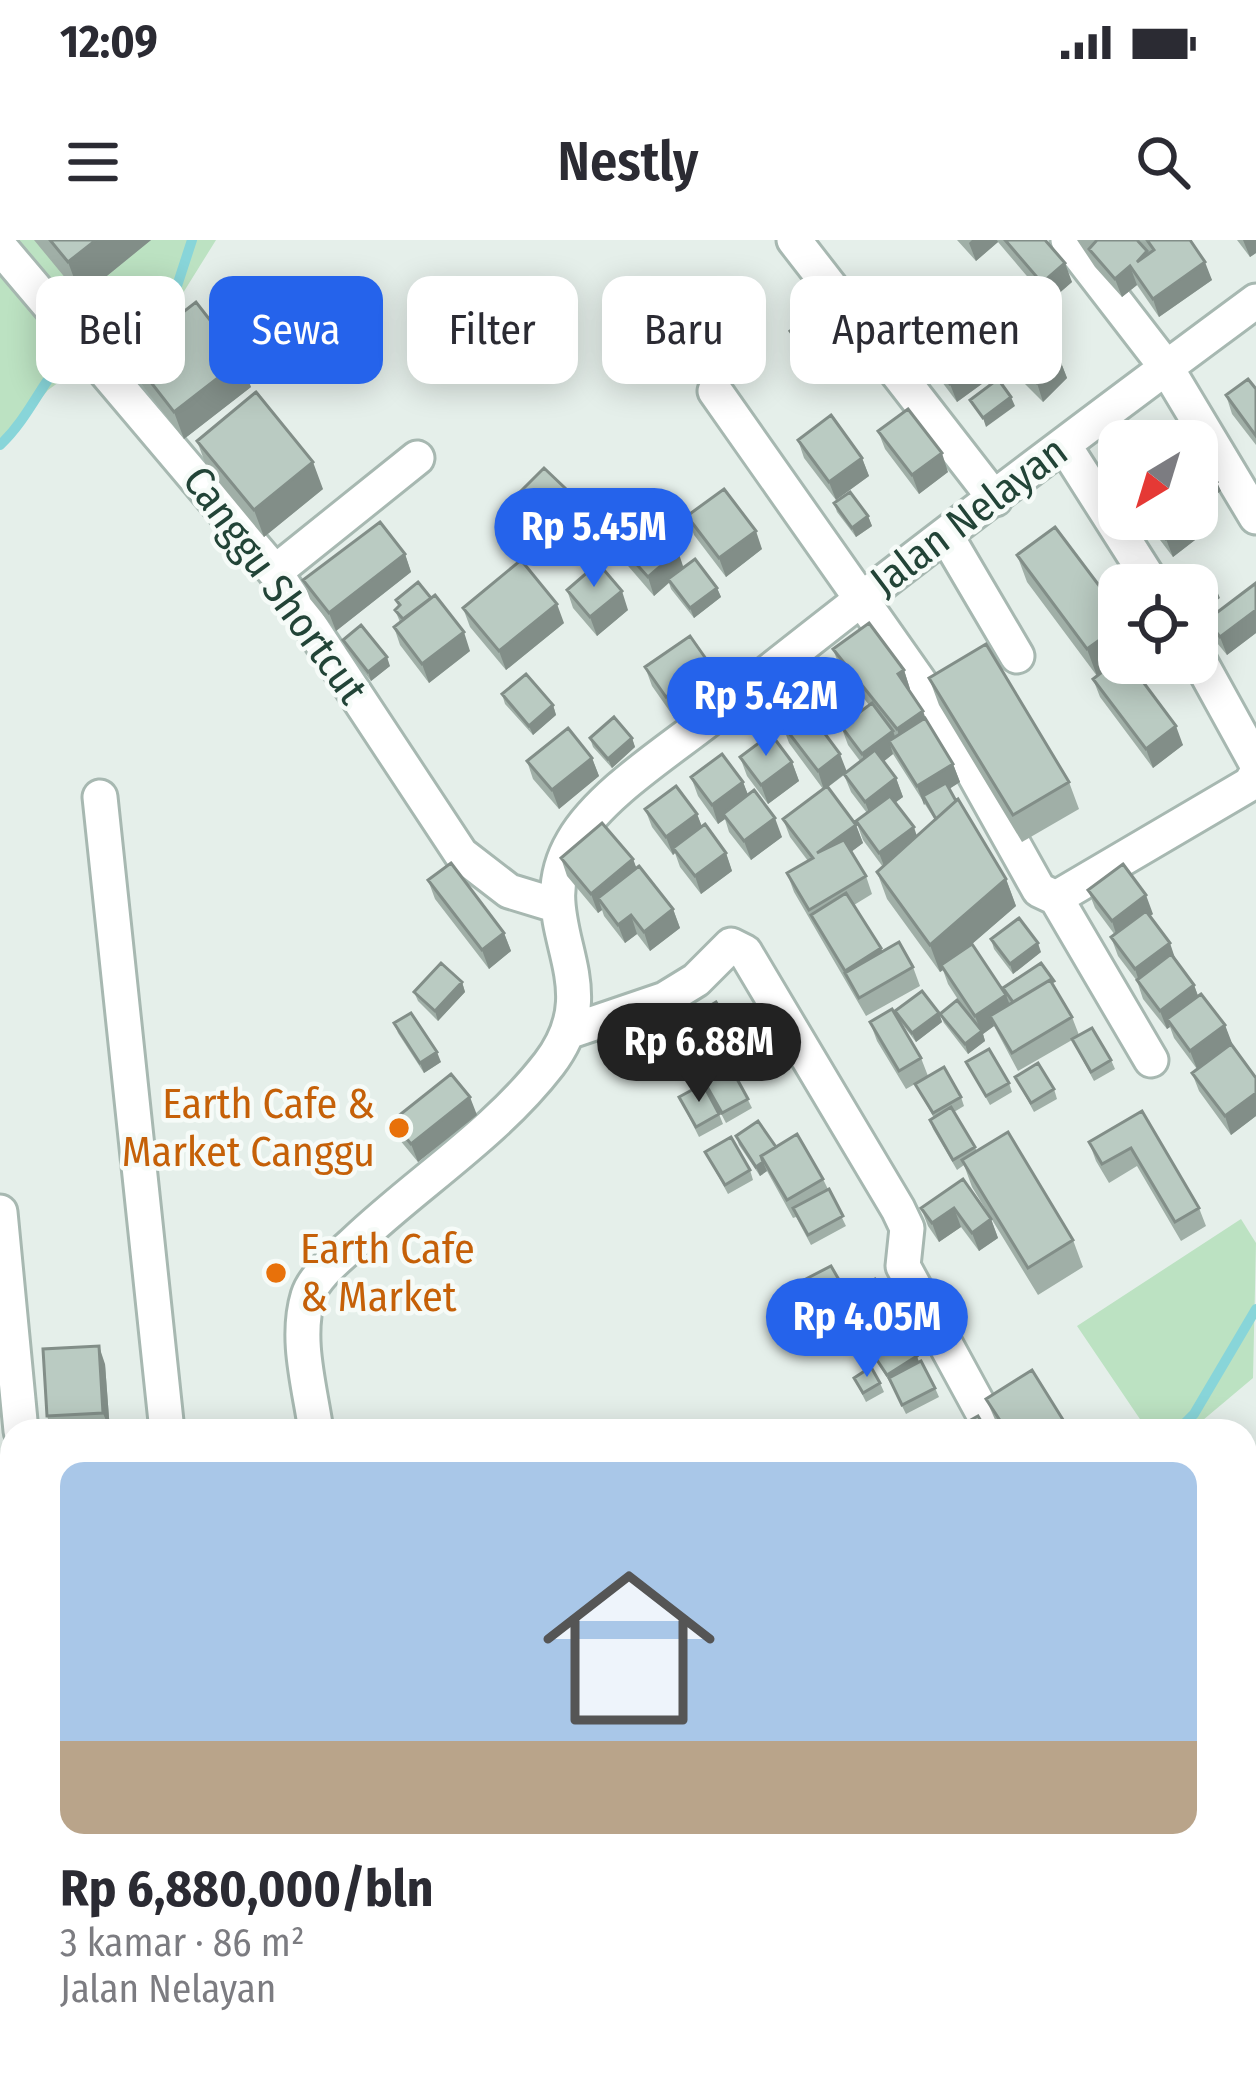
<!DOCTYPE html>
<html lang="id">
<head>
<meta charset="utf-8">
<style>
	body { margin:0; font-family:"Fira Sans Condensed",sans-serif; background:#f7f7f7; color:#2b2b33; height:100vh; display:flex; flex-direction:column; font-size:45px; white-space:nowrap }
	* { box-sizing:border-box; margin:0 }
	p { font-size:39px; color:#7c7c81 }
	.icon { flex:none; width:66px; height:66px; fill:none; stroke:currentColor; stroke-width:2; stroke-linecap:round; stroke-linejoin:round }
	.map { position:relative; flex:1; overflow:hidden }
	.details { position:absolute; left:0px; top:1179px; width:1257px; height:663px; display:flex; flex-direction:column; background:#fff; border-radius:36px 36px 0 0; box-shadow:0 6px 30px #0003 }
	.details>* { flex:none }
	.top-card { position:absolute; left:36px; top:36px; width:1185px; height:108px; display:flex; gap:24px }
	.needle { width:78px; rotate:218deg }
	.fabs { position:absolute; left:1098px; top:180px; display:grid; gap:24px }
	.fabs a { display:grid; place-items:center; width:120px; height:120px; border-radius:24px; background:#fff; box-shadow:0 6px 30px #0003; font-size:60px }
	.price { position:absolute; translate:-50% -102px; padding:0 27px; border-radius:42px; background:#2563eb; color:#fff; font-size:39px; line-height:78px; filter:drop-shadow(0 3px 6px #0008) }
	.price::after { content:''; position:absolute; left:50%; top:72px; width:36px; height:27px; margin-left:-18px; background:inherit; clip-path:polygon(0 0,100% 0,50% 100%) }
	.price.on { background:#222; color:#fff }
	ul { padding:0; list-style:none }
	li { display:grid; align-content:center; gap:24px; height:636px; padding:0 60px }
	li+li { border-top:3px solid #e1e1e2 }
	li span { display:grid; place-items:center; height:372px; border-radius:24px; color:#555 }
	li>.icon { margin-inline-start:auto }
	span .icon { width:216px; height:216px; fill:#fffc; stroke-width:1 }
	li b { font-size:51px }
	.chip { padding:0 42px; border-radius:24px; background:#fff; box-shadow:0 6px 30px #0003; font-size:42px; line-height:108px }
	.chip.on { background:#2563eb; color:#fff }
	.status { display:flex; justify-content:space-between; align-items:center; height:84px; padding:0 60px; background:#fff; direction:ltr }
	.status svg { height:33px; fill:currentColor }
	header { display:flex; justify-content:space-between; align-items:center; height:156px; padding:0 60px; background:#fff; font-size:54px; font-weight:600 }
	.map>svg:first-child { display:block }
	.green { fill:#bce2c2 }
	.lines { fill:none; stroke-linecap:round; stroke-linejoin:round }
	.stream { stroke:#88d5d9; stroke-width:10 }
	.minor-casing { stroke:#a7b8b1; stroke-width:39 }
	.minor { stroke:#fff; stroke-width:33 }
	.wall { fill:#a0afa7; fill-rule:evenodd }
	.shaded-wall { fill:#828e88 }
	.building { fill:#bacbc2; stroke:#828e88; stroke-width:3 }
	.food-dot { fill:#e8710a; stroke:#f6fbf8; stroke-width:4.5 }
	.labels { text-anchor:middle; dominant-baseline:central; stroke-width:9; stroke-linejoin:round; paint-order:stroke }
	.street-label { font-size:42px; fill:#224437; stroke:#f6fbf8 }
	.food-label { font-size:42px; fill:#c56008; stroke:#f6fbf8; text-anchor:end }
</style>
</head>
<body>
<div class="status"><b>12:09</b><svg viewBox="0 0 49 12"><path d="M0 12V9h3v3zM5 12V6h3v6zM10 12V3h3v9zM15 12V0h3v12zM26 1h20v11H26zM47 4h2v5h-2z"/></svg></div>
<header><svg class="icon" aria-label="menu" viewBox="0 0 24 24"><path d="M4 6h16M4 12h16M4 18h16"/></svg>Nestly<svg class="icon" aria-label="search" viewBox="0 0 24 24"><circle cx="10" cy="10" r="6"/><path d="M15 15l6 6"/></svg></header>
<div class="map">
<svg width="1256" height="1841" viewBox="0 0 1256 1841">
	<rect width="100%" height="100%" fill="#e5efea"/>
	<path class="green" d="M0,0H216L183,53L48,150L0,208Z
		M1241,979L1256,1003L1253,1138L1190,1191H1148L1077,1086Z"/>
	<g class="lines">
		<path class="stream" d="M141,72L176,49L192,0
			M0,205C42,166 54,100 114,85
			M1177,1191L1194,1174L1256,1069"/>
		<g class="minor-casing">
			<path id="minor" d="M794,0L995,259
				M1068,0L1166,127L1256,277
				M0,7L275,332L461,614L509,651L555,665
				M715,151L935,464L1039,650L1056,658L1151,820
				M1064,205L1153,345
				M947,297L1017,416
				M275,332L417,218
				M1197,416L1256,523
				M100,557L167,1191
				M1056,658L1250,544L1256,534
				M571,791L665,759L696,740L731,705L745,712L898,969L907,988L903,1026L984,1175
				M0,972L21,1191
				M316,1191C310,1148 295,1099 308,1056C314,1036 339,1017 355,1002C417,943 496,893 549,824C614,739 524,684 573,601C601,552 677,506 722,469C897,329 1076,194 1256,61
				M1245,1530L1256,1526
				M0,1738L12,1740
				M206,1830L208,1841
				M379,1830L405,1841
				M1111,1830L1114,1841
				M1235,1830L1238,1841
				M735,1841L738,1830"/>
		</g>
		<use href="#minor" class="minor"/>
	</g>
	<path class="wall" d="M34,0H151L81,57Z
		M957,0H1045L1072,42L1049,62L998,2L976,21Z
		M1077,0H1190L1212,40L1159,77L1137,45L1122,57L1095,27Z
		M1237,0H1256V13L1250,17Z
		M97,73L168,84L251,147L184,199L107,100Z
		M977,85L1060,120L1067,138L1043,162L984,103Z
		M790,91L847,103L854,122L823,144L797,109Z
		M914,95L990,138L957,162L921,114Z
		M1256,149V205L1232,174L1226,155Z
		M878,191L948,232L919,254L885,209Z
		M798,200L862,218L869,236L836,260L804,218Z
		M197,201L323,249L264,297L207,228Z
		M565,248L569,257L540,287L518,267L515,257Z
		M834,263L868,276L872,286L856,297L837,272Z
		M611,271L613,278L683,327L717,348L721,357L694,378L671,349L669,343L654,356L610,305L607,298L573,323L557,302L551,284Z
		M687,276L762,309L726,337L694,295Z
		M1144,279H1187L1195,300L1173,317Z
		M405,314L411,332L336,391L310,359L303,340Z
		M1017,315L1119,423L1183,505L1153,528L1100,457L1093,439L1097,436L1027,342Z
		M1256,343V393L1227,415L1213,398L1207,380Z
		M567,350L628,370L597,396L573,368Z
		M396,360L470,411L429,443L400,405L394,387L400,382L395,370L399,367Z
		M463,368L564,383L506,430L470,387Z
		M343,400L390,426L371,441L346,409Z
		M833,409L904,430L910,449L908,450L953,524L960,542L949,549L1006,639L1016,666L972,704L1005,753L1057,751L1072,777L1079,795L1111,820L1115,829L1094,841L1072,800L1018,831L994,786L983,794L985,801L968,814L944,783L940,774L968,775L948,744L943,730L940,732L887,659L877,632L883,627L863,600L856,581L867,573L851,552L844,535L828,547L856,585L863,603L851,612L866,636L872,654L854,665L883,712L913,727L920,746L866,776L794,652L787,633L808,621L790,597L783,579L823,549L789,503L782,484L847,532L860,521L848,505L841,486L869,465L840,428ZM893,514L935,580L917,596L895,562L903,557L896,538L883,522Z
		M711,426L718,445L673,476L652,446L645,427Z
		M929,438L1069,542L1079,569L1022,602L939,465Z
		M502,454L553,465L556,475L533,495L505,464Z
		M590,498H632L635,507L612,528L593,507Z
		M740,517L792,522L799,541L768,564L747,536Z
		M592,518L599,536L559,569L533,539L527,521Z
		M691,537L743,542L748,555L782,597L751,620L729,592L725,579L718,584L698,556Z
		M645,569L697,574L702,587L726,613L732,631L701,654L680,627L675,613L673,615L652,587Z
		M561,618L633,619L636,628L673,669L680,688L650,711L637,694L625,703L604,676L602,670L598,673L567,636Z
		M428,640L504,693L511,711L489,729L435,659Z
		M1088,650L1153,674L1150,676L1176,721L1194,745L1198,756L1225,785L1231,804L1256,838V876L1231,895L1199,851L1192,833L1197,829L1174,798L1170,787L1167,789L1143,759L1137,741L1118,716L1111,697L1115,695L1095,668Z
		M991,699L1041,712L1013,734L994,709Z
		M462,742L465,752L438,781L418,761L414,752Z
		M895,771L939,773L942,782L916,802L899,780Z
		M683,782L741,802L748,820L733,830L752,868L726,883L705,843L713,838L690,801Z
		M870,782L921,818L928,836L961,857L964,866L954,872L977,911L1073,1000L1083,1027L1038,1055L972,947L964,925L957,930L933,889L930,880L934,878L915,844L906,849L877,801Z
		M394,783L441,822L424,833L398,793Z
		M966,822L1009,843L1012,852L990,865Z
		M1015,837L1054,849L1057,859L1034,872Z
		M679,857L719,874L723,884L699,897Z
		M1142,871L1199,968L1206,986L1181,1001L1137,926L1109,943L1096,921L1089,902Z
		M477,875L418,922L399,899L392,881Z
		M736,896L776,907L823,939L846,986L811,1005L796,977L793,978L767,931L760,936L739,905Z
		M705,912L750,930L753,940L728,954Z
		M963,939L991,979L998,998L979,1011L961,987L939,1002L928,986L921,968Z
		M831,1026L847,1055L899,1080L905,1099L935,1148L939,1157L906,1174L891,1144L873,1116L870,1118L847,1078L842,1065L817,1080L798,1043Z
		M105,1124L110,1191H52L47,1176Z
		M854,1138L880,1143L884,1152L866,1162Z
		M986,1159L1070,1191H1000Z
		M1256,1259V1353L1245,1359V1264Z
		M1245,1368L1256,1394V1415L1245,1419Z
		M0,1583H12V1687L2,1688L0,1682Z
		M1256,1615V1668L1245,1671V1618Z
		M1256,1695V1790L1245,1794V1698Z
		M788,1830L785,1841H746L743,1834Z
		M823,1830H860L862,1841H826Z
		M873,1830H943L944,1841H875Z
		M953,1830H998L999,1839L1041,1841H955Z
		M1182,1830H1228L1230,1841H1185Z"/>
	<path class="shaded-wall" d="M96,0H151L81,57L68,22Z
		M972,0H997L998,2L976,21L969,3Z
		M1243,0H1256V13L1250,17Z
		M1205,22L1212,40L1159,77L1153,59Z
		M1065,23L1072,42L1049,62L1042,43Z
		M1130,26L1137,45L1122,57L1115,39Z
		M847,103L854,122L823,144L816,126Z
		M241,120L251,147L184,199L174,172Z
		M983,120L990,138L957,162L950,144Z
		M1060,120L1067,138L1043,162L1037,143Z
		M1011,157L1015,166L986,187L983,178Z
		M942,213L948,232L919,254L912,235Z
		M862,218L869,236L836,260L829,242Z
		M313,222L323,249L264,297L254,270Z
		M1217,242L1221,251L1197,268V257Z
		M565,248L569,257L540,287L536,278Z
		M611,271L617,290L603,287L607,298L573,323L566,304Z
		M868,276L872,286L856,297L852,288Z
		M1189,282L1195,300L1173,317L1166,299Z
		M756,291L762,309L726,337L719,318Z
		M678,311L684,329L654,356L648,337Z
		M405,314L411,332L336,391L329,373Z
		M717,348L721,357L694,378L690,368Z
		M1216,349L1220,358L1202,371L1199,362Z
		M622,351L628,370L597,396L590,377Z
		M557,364L564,383L506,430L499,411Z
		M1256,370V393L1227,415L1220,397Z
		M1119,386V420L1097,436L1087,409Z
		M464,392L470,411L429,443L422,424Z
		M387,417L390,426L371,441L368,432Z
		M711,426L718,445L673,476L666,457Z
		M904,430L910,449L904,453L898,434Z
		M553,465L556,475L533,495L529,486Z
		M923,471L930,490L903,508L897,489Z
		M1176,486L1183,505L1153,528L1146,509Z
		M893,491L900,510L889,501L893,514L869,533L862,514Z
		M632,498L635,507L612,528L608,519Z
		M840,514L847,532L824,550L818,531Z
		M592,518L599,536L559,569L552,550Z
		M792,522L799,541L768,564L761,545Z
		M953,524L960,542L927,563L923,556L925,564L924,565L917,546Z
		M896,538L903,557L872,580L865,562Z
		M743,542L750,560L723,574L725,579L718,584L712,565Z
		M697,574L704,592L673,608L675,613L673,615L666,597Z
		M775,578L782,597L751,620L744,601Z
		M856,585L863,603L824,632L817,613Z
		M914,587L920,606L886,631L879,613Z
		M726,613L732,631L701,654L695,636Z
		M633,619L640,637L598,658L602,670L598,673L591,654Z
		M1006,639L1016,666L943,729L941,725L943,730L940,732L930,705Z
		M1146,655L1153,674L1118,700L1112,681Z
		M673,669L680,688L650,711L644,692Z
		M631,675L637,694L625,703L618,685Z
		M504,693L511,711L489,729L482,710Z
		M1038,703L1041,712L1013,734L1010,724Z
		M1170,703L1176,721L1141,747L1135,729Z
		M881,708L888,726L847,736L845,731Z
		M462,742L465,752L438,781L435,771Z
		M1194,745L1201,764L1167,779L1170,787L1167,789L1160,771Z
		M1006,755L1013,773L990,776L994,786L983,794L985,801L968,814L965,804L981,792L975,776Z
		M939,773L942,782L916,802L912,793Z
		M1225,785L1232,803L1197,829L1190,811Z
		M741,802L748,820L715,841L708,823Z
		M437,812L441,822L424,833L420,823Z
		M1256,853V876L1231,895L1225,876Z
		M470,857L477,875L418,922L411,904Z
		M763,922L767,931L760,936L756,927Z
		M954,968L961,987L939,1002L932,983Z
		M991,979L998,998L979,1011L972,993Z
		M99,1106L105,1124L110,1191L103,1173Z
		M917,1116L920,1125L891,1144L887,1135Z
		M57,1830H62L65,1841H59Z
		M155,1830H161L162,1841H156Z
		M680,1830H699L695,1841H676Z
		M776,1830H788L785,1841H774Z"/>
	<path class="building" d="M50,0H96L68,22Z
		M1005,0H1045L1065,23L1042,43Z
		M1097,0H1137L1147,11L1137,22L1154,10L1147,0H1190L1205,22L1153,59L1130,26L1115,39L1089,9Z
		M136,42L168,84L196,62L241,120L174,172L97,73Z
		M1000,61L1060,120L1037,143L977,85Z
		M821,68L847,103L816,126L790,91Z
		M947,71L983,120L950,144L914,95Z
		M998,139L1011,157L983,178L970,160Z
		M1248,139L1256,149V196L1226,155Z
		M256,152L313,222L254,270L197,201Z
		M908,169L942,213L912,235L878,191Z
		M831,175L862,218L829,242L798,200Z
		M1197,215L1217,242L1197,257Z
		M544,228L565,248L536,278L515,257Z
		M724,249L756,291L719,318L687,276Z
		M595,251L611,271L566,304L551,284Z
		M850,252L868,276L852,288L834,263Z
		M633,261L678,311L648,337L603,287Z
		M1151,279H1187L1189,282L1166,299Z
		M380,282L405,314L329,373L303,340Z
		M1055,287L1119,372V386L1087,409L1017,315Z
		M695,319L717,348L690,368L668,339Z
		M521,320L557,364L499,411L463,368Z
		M598,323L622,351L590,377L567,350Z
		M1201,328L1216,349L1199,362L1197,359V345H1186L1183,341Z
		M418,342L431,358L403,379L395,370L400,365L396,360Z
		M1256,343V370L1220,397L1207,380Z
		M435,355L464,392L422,424L394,387Z
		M869,383L904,430L898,434L923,471L897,489L833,409Z
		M361,385L387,417L368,432L343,400Z
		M690,396L711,426L666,457L645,427Z
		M986,404L1069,542L1013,575L929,438Z
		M1119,419V423H1129L1176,486L1146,509L1093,439Z
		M526,434L553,465L529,486L502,454Z
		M872,463L893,491L862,514L841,486Z
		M805,467L840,514L818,531L782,484Z
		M614,477L632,498L608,519L590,498Z
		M925,478L953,524L917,546L889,501Z
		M568,488L592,518L552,550L527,521Z
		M771,494L792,522L761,545L740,517Z
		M875,510L896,538L865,562L844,534Z
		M722,514L743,542L712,565L691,537Z
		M946,543L956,561L936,579L923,556Z
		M676,546L697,574L666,597L645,569Z
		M827,546L856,585L817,613L844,600L866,636L809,670L787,633L813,618L783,579Z
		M754,550L775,578L744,601L723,574Z
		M890,556L914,587L879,613L856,581Z
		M958,559L1006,639L930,705L877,632Z
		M602,583L633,619L591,654L561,618Z
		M705,584L726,613L695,636L673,608Z
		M451,623L504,693L482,710L428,640Z
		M1123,624L1146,655L1112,681L1088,650Z
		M639,626L673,669L644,692L631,675L618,685L598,658Z
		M846,653L881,708L845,731L811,675Z
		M1146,671L1170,703L1135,729L1111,697Z
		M1019,678L1038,703L1010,724L991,699Z
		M899,702L913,727L859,758L845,733Z
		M972,704L1006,755L975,776L941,725Z
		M1171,714L1194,745L1160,771L1137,740Z
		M441,723L462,742L435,771L414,752Z
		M1041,723L1054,741L1052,742L1050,740L1013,762L1003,748Z
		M1050,740L1072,777L1012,813L990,776Z
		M922,751L939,773L912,793L895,771Z
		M1201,754L1225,785L1190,811L1167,779Z
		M957,760L982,791L965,804L940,774Z
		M716,762L741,802L708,823L683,782Z
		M892,769L921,818L899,831L870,782Z
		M411,773L437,812L420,823L394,783Z
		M1092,788L1111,820L1091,832L1072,799Z
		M1231,804L1256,838V853L1225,876L1192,833Z
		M989,809L1009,843L986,856L966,822Z
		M1038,823L1054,849L1031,863L1015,837Z
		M944,827L961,857L933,873L915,844Z
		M731,828L748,859L722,873L705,843Z
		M451,834L470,857L411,904L392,881Z
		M703,844L719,874L696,887L679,857Z
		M951,867L975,907L953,920L930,880Z
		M1142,871L1199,968L1175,982L1131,908L1102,924L1089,902Z
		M758,881L776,907L761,916L763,922L756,927L736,896Z
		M1008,892L1073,1000L1028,1028L962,920Z
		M797,894L823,939L787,960L761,916Z
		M731,897L750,930L725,945L705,912Z
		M963,939L991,979L972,993L954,968L932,983L921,968Z
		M829,949L843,976L808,995L793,968Z
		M831,1026L846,1052L813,1070L798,1043Z
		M875,1039L899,1080L863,1100L840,1059Z
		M901,1092L917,1116L887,1135L871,1111Z
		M99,1106L103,1173L47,1176L43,1109Z
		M921,1121L935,1148L902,1165L889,1138Z
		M871,1127L880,1143L863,1153L854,1138Z
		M1032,1130L1070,1191H1007L986,1159Z
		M978,1176L987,1191H951Z
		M1256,1259V1292L1254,1293L1256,1298V1331L1245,1337V1264Z
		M1245,1368L1256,1394V1404L1245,1408Z
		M0,1583H12V1669H0Z
		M1256,1615V1648L1245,1651V1618Z
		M1256,1695V1728L1245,1731V1698Z
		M1256,1734V1770L1245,1773V1737Z
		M12,1813V1830H57L59,1841H0V1815Z
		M99,1830H155L156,1841H100Z
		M225,1830H266L269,1841H228Z
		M612,1830H680L676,1841H608Z
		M744,1830H776L774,1841L743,1834Z
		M823,1830H856L857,1833L824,1837Z
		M873,1830H931H929L931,1841H875Z
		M953,1830H993V1834L955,1841Z
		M1052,1830H1093L1095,1841H1054Z
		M1129,1830H1165L1168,1841H1132Z
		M1182,1830H1217L1184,1837Z
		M1038,1833L1039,1841H997V1840Z"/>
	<g class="food-dot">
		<circle cx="399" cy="888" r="12"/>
		<circle cx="276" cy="1033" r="12"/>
	</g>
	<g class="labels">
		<g class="street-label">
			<text transform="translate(969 276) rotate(-37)">Jalan Nelayan</text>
			<text transform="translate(275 345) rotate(54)">Canggu Shortcut</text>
		</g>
		<g class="food-label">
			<text x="375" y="864">Earth Cafe &amp;<tspan x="375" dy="48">Market Canggu</tspan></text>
			<text x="300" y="1009" text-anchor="start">Earth Cafe<tspan x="300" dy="48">&amp; Market</tspan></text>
		</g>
	</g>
</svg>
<div class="fabs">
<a><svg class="needle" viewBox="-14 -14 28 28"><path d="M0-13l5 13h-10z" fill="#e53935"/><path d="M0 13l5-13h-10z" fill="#7c7c81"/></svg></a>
<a><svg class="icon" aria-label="locate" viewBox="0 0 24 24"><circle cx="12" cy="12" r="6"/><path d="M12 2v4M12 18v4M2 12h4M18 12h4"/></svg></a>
</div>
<b class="price" style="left:594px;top:350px">Rp 5.45M</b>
<b class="price" style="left:766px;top:519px">Rp 5.42M</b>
<b class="price on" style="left:699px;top:865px">Rp 6.88M</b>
<b class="price" style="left:867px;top:1140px">Rp 4.05M</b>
<div class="top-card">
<a class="chip">Beli</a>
<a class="chip on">Sewa</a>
<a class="chip">Filter</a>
<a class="chip">Baru</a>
<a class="chip">Apartemen</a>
</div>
<section class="details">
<ul>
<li><span style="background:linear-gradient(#a9c7e8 75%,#b9a48a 0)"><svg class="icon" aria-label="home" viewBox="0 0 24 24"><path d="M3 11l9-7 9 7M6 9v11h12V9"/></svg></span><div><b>Rp 6,880,000/bln</b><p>3 kamar · 86 m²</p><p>Jalan Nelayan</p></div></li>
</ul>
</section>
</div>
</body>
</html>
